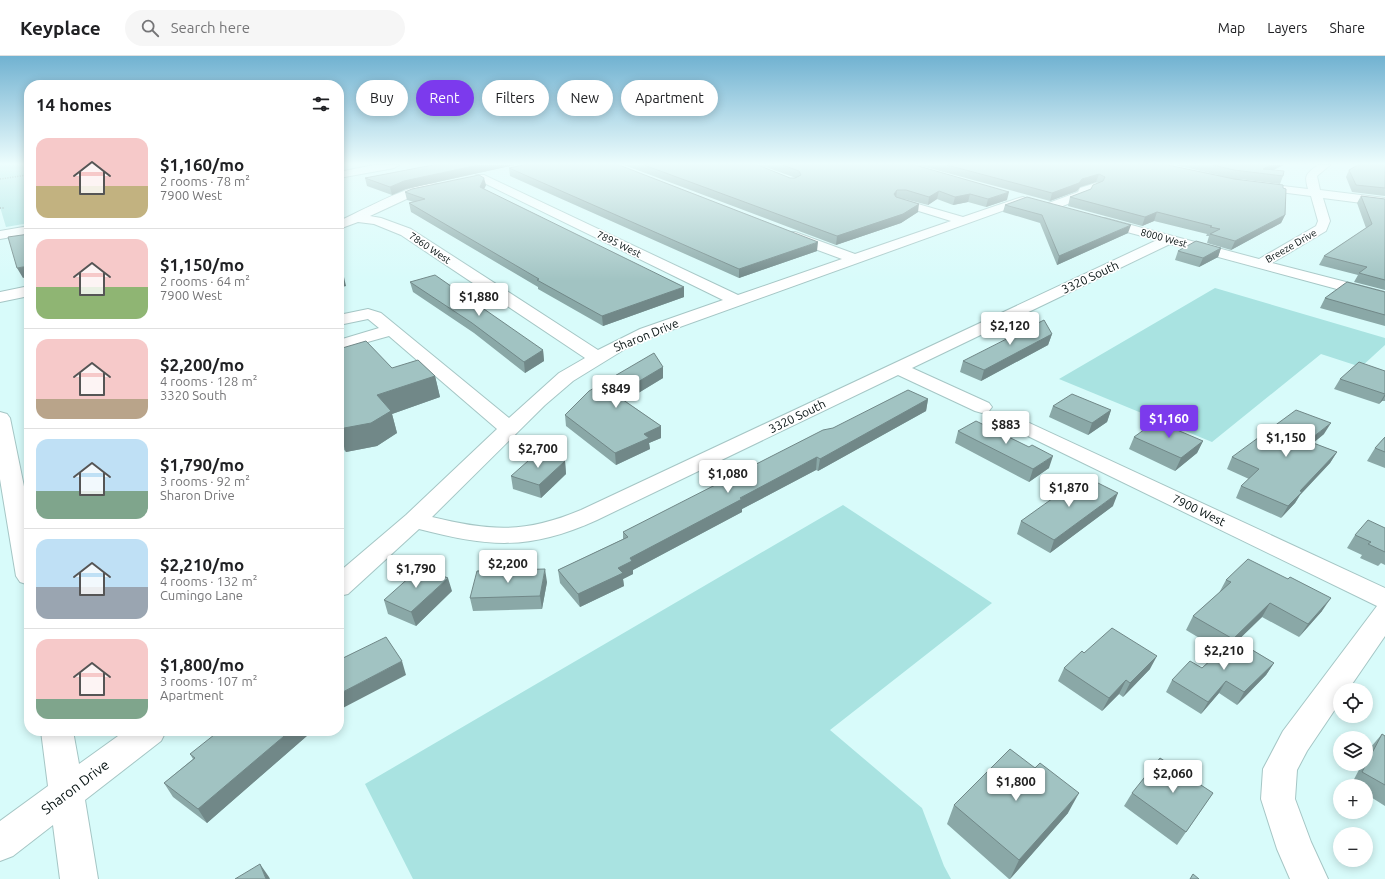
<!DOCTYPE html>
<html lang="en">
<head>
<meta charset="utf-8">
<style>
	body { margin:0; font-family:Ubuntu,sans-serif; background:#f6f6f6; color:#202124; height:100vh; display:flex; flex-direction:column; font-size:15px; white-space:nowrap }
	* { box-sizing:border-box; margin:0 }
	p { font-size:13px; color:#757577 }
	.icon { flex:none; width:22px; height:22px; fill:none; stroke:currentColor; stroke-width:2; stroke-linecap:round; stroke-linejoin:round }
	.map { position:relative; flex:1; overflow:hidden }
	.sheet { position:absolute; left:24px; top:24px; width:320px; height:656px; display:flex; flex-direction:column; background:#fff; border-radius:16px; box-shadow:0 2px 10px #0003 }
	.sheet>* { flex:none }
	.guide { position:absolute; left:356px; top:24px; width:380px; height:36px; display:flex; gap:8px }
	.buttons { position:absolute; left:1333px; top:627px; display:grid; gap:8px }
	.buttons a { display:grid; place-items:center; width:40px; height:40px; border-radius:50%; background:#fff; box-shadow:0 2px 10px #0003; font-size:20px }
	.price { position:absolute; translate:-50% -34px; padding:0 9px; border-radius:4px; background:#fff; color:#222; font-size:13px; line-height:26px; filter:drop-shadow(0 1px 2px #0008) }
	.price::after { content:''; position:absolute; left:50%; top:24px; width:12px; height:9px; margin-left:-6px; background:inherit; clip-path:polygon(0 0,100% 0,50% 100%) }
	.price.selected { background:#7c3aed; color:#fff }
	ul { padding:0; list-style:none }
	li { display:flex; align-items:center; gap:12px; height:100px; padding:0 12px }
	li+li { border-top:1px solid #e0e0e0 }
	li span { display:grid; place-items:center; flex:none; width:112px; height:80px; border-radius:12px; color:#555 }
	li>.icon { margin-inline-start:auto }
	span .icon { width:48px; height:48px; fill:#fffc; stroke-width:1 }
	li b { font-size:17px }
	h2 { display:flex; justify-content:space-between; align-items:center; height:48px; padding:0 12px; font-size:17px }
	.chip { padding:0 14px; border-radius:18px; background:#fff; box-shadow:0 2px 10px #0003; font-size:14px; line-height:36px }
	.chip.selected { background:#7c3aed; color:#fff }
	header { display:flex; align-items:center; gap:24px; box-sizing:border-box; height:56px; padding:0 20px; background:#fff; border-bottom:1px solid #e0e0e0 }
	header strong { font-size:19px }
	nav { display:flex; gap:22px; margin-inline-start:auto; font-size:14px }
	.search { width:280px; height:36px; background:#f6f6f6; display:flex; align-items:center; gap:10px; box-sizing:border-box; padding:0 14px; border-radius:22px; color:#757577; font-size:15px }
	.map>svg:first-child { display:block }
	.green { fill:#a9e3e1 }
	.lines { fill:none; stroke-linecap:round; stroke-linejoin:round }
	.minor-casing { stroke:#a5c6c5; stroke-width:2 }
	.major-casing { stroke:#a5c6c5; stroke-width:2 }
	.path { stroke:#789190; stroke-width:1.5; stroke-dasharray:1 1.5; stroke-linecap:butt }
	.minor { fill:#fff; fill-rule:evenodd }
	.major { fill:#fff; fill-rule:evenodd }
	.wall { fill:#8aa8a7 }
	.shaded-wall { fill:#718888 }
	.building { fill:#a1c3c2; stroke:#718888 }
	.labels { text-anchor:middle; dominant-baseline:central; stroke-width:3.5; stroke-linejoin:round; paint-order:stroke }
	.far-street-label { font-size:10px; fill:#051111; stroke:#fff }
	.street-label { font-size:12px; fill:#051111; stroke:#fff }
	.near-street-label { font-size:14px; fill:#051111; stroke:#fff }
</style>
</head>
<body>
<header>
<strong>Keyplace</strong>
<div class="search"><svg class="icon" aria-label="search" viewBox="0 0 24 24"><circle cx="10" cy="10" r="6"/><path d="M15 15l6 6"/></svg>Search here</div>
<nav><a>Map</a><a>Layers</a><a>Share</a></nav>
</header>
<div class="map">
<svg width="1385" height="823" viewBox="0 0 1385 823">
	<rect width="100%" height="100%" fill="#d8fbfa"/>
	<path class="green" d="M0,109H29V167L6,171L0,151Z
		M1215,232L1385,282V289L1361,311L1321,298L1212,386L1059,323Z
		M843,449L992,547L830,674L922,752L944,810L951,823H413L365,728Z"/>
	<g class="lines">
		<g class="minor-casing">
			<path id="minor" d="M1318,109H1330L1317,120L1320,134L1385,142V150L1323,142L1330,165L1326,175L1272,207L1385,236V246L1170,188L912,312L989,347L992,351L989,355L982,357L975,355L898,319L597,464C529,495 489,491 419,473L348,538L339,540V516L406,459L497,373L389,280L339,294V284L379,272L368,263L339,269V259L368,253L381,257L509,362L559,317L585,302L401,179L374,168L358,166L339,173V165C360,156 418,123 438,128L440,130L438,132L413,140L370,160L381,162L411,173L598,294L640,273L723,244L476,123L475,121L476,119H484L738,239L842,203L785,182L783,179L785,176H795L855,198L951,165L896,148L894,146L896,144H904L963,161L1019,142L1023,141L1029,144L1027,146L652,281L625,293L573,325L545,349L432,461C490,475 524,478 581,454L1157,184L1097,168L1095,165L1097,162H1105L1259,203L1316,170L1318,165L1311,140L1257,133L1251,130L1257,127L1308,133C1304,119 1306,118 1318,109Z
				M1096,127L1102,130L1100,132L1090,136L1088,140L1050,155L1044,151L1046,148L1078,136L1080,132Z
				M29,230V240L0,246V236Z
				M0,356L7,358L10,362L29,455V529L20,526L16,520L0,423Z
				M1012,359L1385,532V580L1348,634H1340V646L1307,695L1297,714L1295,743L1311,786L1328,823H1290L1277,793L1261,743L1263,713L1283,675L1377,550L1005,369L1002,365L1005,361Z
				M41,675H73L79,708L125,675H166L161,685L85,744L98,823H60L53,769L13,800L0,805V765L48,730Z"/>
		</g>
		<g class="major-casing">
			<path id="major" d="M374,109H399L394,112L339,122V116Z
				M29,170V178L0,183V175Z"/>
		</g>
		<path class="path" d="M0,123L27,119
			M0,152H5"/>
		<use href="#minor" class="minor"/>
		<use href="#major" class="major"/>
	</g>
	<path class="wall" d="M433,109H515L406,133L392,139L367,130L365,122Z
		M624,109H758L790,122H796L760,109H915L1007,144L986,151L968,146L953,149L937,143L928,149L904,143H902L918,156L901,167L836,189Z
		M918,109H1168L1283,132L1285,159L1281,167L1231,194L1207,187L1209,180H1206L1207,178L1154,165L1142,170L1068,150L1070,141L1091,133L1099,127L1096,126L1080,131L1077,135L1050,145Z
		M1175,109H1283L1274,114L1283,120L1280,128L1231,122Z
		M1385,109V140L1352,136L1346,121L1349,114Z
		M509,112L817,195L739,222L510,120Z
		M486,129L484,133L684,241L603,270L538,233V231L411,156L409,147L414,146L407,144L405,136Z
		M1361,140L1385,143V234L1354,226L1358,219L1319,209L1324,200L1366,172L1357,147Z
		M1005,149L1128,177L1057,209L1040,167L1003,156Z
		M1221,192L1218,201L1199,211L1175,204L1178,195Z
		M410,226L543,294L544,305L525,317L474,277L413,236Z
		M1385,236V270L1320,252L1325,242Z
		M1052,278L1048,289L981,325L960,316L963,305Z
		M339,293L392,312L435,320L440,341L392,358L397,377L377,390L346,396L339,388Z
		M663,311V322L625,345L661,370V382L649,387L650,393L616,409L566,370L565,359Z
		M1385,315V345H1382L1379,348L1334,333L1340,323Z
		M928,343L926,355L818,415L816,414L742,453V456L633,514V518L623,523L624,530L580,551L560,527L558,514L623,483V476L833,372Z
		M1053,350L1111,354L1107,366L1088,379L1049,361Z
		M958,375L1049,412L1029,426L955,387Z
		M1324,378L1313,387L1337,396L1330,407L1300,439L1295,447L1281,462L1236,442L1241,430L1249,423L1227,413L1232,401Z
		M1134,381L1203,385L1197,397L1175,415L1129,393Z
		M1385,381V412L1367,405L1375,392Z
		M565,405L566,418L541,442L513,433L511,420Z
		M1113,450L1050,497L1017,478L1021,465L1039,453Z
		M1385,472V509L1381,507L1378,510L1360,502L1362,499L1347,492L1355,479Z
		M1226,524L1322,555L1299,581L1262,561L1237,585L1274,607L1266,619L1237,649L1219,637L1201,658L1166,636L1172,624L1202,612L1221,595L1186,574L1193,560L1219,537Z
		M547,526L542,553L473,555L470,542Z
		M452,535L416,570L388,558L384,544Z
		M1084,597L1150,613L1123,641L1119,638L1102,655L1058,625L1064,612Z
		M1382,678L1385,680V750L1366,738V730H1352L1351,729L1362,708H1366V700L1370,692Z
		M308,679L207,767L173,741L164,727L193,703L190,698Z
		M1132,737H1213L1177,789L1124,750Z
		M954,749L1068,757L1010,823H1009L947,768Z"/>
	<path class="shaded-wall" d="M478,109H515L406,133L392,139L390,131L404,125Z
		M1270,109H1283L1265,118L1263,113Z
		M1099,118L1096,126L1080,131L1077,135L1050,145L1052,137L1082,123Z
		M484,122L486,129L481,139L480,131Z
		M897,134L896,142L894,138Z
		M939,135L937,143L928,149L929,141Z
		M1009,136L1007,144L986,151L988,143Z
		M970,138L968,146L953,149L955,141Z
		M919,148L918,156L901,167L836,189L837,180Z
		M1157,156L1154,165L1142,170L1145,161Z
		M1285,159L1281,167L1231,194L1235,185Z
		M1131,169L1128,177L1057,209L1059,200Z
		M818,186L817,195L739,222V213Z
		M1221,192L1218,201L1199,211L1203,202Z
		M29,210V220L23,222L17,212Z
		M344,221L346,230L339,232V222Z
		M684,231V241L603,270L602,260Z
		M1052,278L1048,289L981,325L984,314Z
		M543,294L544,305L525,317L524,306Z
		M663,311V322L617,350L616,339Z
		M435,320L440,341L392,358L397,377L377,390L346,396L339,376V373L377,339Z
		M1385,338V340L1382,345L1379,348Z
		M928,343L926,355L818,415L820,403Z
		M1111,354L1107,366L1088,379L1092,367Z
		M1331,367L1324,378L1302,396L1308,385Z
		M661,370V382L649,387L650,393L616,409L615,397L644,378Z
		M1203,385L1197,397L1175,415L1181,402Z
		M1337,396L1330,407L1300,439L1295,447L1281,462L1288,450L1300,435Z
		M1053,400L1049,412L1029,426L1033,413Z
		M817,401L816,414L742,453V456L633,514V518L623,523L624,530L580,551L578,538L618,512L630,502L740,442Z
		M565,405L566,418L541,442L539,429Z
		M1118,437L1113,450L1050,497L1054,484Z
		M545,513L547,526L542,553L540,540Z
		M448,522L452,535L416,570L411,556Z
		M1331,542L1322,555L1299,581L1308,568Z
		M1270,547L1262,561L1225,597L1233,583Z
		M1157,600L1150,613L1123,641L1130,627Z
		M402,605L406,619L339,654V638Z
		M1274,607L1266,619L1237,649L1244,636Z
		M1126,624L1119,638L1102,655L1109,642Z
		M1226,625L1219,637L1201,658L1208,646Z
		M290,675H306L308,679L207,767L198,753Z
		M1079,737L1068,757L1010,823L1019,804Z
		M260,808L269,821L270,823H266Z"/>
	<path class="building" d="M433,109H478L404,125L390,131L365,122Z
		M523,109H619L818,186L739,213L509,112Z
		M644,109H758L790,122H795L801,119L799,115L783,109H915L1009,136L988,143L970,138L955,141L939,135L929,141L906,134H897L894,138L896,141L919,148L903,158L837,180Z
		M947,109H1168L1234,123L1283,129V132L1286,133L1285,159L1235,185L1210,178L1220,173L1210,171L1212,170L1157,156L1145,161L1070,141L1091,133L1093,129L1103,125L1105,121L1099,118L1082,123L1079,127L1052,137Z
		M1213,109H1270L1263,113L1284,115L1283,120L1234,114Z
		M1358,109H1385V132L1356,129L1349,114Z
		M479,119L484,122L480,131L684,231L602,260L537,224L539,223L409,147L425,143L405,136L412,133Z
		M1361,140L1385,143V224L1359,217L1367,211L1324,200L1372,168Z
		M1027,141L1131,169L1059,200L1042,159L1005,149Z
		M29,178V210L17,212L8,181Z
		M1196,185L1221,192L1203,202L1178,195Z
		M339,217L344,221L339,222Z
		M435,219L543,294L524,306L472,267L410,226Z
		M1347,226L1385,236V259L1325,242Z
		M29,243V254L26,244Z
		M1044,264L1052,278L984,314L963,305Z
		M366,285L392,312L418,304L435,320L377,339L391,355L371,367L339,373V293Z
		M654,297L663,311L616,339L661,370L644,378L649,382L615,397L565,359L589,335Z
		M1359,306L1385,315V338L1340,323Z
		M908,334L928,343L820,403L817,401L740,442L742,443L630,502L632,505L618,512L623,517L578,538L558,514L628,481L623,476L823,374L833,372Z
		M1072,338L1111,354L1092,367L1053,350Z
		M1296,354L1331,367L1308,385L1337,396L1300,435L1302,436L1288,450L1241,430L1259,413L1232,401Z
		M976,365L1029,391L1032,389L1053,400L1033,413L958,375Z
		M1156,365L1203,385L1181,402L1134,381Z
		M1385,381V396L1375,392Z
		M537,397L565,405L539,429L511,420Z
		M1084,420L1118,437L1054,484L1021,465Z
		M1368,464L1385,472V496L1368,488L1371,486L1355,479Z
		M1248,503L1288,523L1290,521L1331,542L1308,568L1270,547L1233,583L1193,560L1231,526L1226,524Z
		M421,511L448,522L411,556L384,544Z
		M545,513L540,540L470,542L477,515Z
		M1112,572L1157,600L1130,627L1126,624L1109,642L1064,612L1082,595L1084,597Z
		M386,581L402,605L339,638V604Z
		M1234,583L1274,607L1244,636L1226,625L1208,646L1172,624L1190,605L1202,612Z
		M219,675H290L198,753L164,727L195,702L190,698Z
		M1382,678L1385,680V729L1362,716Z
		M1010,693L1035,712L1040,707L1079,737L1019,804L954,749Z
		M1160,702L1213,737L1186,776L1132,737Z
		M260,808L266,823H235Z
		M1193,818L1199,823H1190Z"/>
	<linearGradient id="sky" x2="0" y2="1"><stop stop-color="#71b2d1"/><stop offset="0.48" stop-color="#edfdfd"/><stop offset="1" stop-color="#edfdfd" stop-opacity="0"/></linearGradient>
	<rect width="1385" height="225" fill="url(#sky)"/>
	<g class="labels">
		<g class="far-street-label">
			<text transform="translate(1164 182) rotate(15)">8000 West</text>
			<text transform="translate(619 188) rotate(26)">7895 West</text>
			<text transform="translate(1291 190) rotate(-30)">Breeze Drive</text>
			<text transform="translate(430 192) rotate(34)">7860 West</text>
		</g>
		<g class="street-label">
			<text transform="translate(1090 221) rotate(-25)">3320 South</text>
			<text transform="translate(646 279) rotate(-22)">Sharon Drive</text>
			<text transform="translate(797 360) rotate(-26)">3320 South</text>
			<text transform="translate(1199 454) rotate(26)">7900 West</text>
		</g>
		<g class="near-street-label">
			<text transform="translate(75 731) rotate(-37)">Sharon Drive</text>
		</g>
	</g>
</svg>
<div class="buttons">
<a><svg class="icon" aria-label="locate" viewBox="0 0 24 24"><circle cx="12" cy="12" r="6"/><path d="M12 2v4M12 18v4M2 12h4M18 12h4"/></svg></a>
<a><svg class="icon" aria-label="layers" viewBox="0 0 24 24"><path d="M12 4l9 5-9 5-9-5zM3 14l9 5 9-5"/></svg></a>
<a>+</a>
<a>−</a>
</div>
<b class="price" style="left:479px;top:261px">$1,880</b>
<b class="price" style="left:1010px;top:290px">$2,120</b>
<b class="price" style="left:616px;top:353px">$849</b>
<b class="price selected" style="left:1169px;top:383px">$1,160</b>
<b class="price" style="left:1006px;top:389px">$883</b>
<b class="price" style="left:1286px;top:402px">$1,150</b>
<b class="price" style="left:538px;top:413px">$2,700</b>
<b class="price" style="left:728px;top:438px">$1,080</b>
<b class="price" style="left:1069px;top:452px">$1,870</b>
<b class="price" style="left:508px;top:528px">$2,200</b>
<b class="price" style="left:416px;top:533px">$1,790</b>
<b class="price" style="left:1224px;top:615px">$2,210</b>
<b class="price" style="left:1173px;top:738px">$2,060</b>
<b class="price" style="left:1016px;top:746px">$1,800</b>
<div class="guide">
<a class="chip">Buy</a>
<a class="chip selected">Rent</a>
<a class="chip">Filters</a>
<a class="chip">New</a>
<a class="chip">Apartment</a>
</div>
<section class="sheet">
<h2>14 homes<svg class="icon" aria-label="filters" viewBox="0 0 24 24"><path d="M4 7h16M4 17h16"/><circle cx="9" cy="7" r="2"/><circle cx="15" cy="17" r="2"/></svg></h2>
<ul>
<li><span style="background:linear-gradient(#f6c9c9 60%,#c2b280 0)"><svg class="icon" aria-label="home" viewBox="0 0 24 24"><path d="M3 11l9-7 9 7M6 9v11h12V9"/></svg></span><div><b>$1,160/mo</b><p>2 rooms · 78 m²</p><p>7900 West</p></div></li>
<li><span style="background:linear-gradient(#f6c9c9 60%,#8fb573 0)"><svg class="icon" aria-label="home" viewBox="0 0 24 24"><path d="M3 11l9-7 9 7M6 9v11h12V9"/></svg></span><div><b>$1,150/mo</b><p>2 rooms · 64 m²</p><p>7900 West</p></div></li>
<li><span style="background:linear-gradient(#f6c9c9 75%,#b9a48a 0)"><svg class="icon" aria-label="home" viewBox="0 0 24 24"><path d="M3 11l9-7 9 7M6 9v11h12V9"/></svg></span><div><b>$2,200/mo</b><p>4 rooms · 128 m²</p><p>3320 South</p></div></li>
<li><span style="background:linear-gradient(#bfe0f5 65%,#7fa58c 0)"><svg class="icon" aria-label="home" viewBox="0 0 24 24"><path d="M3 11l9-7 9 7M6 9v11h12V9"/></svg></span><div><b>$1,790/mo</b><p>3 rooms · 92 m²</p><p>Sharon Drive</p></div></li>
<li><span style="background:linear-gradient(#bfe0f5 60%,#9aa5b1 0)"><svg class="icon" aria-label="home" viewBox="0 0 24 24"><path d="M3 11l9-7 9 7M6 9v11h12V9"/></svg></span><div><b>$2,210/mo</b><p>4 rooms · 132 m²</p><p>Cumingo Lane</p></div></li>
<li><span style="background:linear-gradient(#f6c9c9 75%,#7fa58c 0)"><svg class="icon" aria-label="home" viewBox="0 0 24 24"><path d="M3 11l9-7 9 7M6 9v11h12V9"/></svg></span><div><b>$1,800/mo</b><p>3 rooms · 107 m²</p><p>Apartment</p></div></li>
</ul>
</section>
</div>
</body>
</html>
